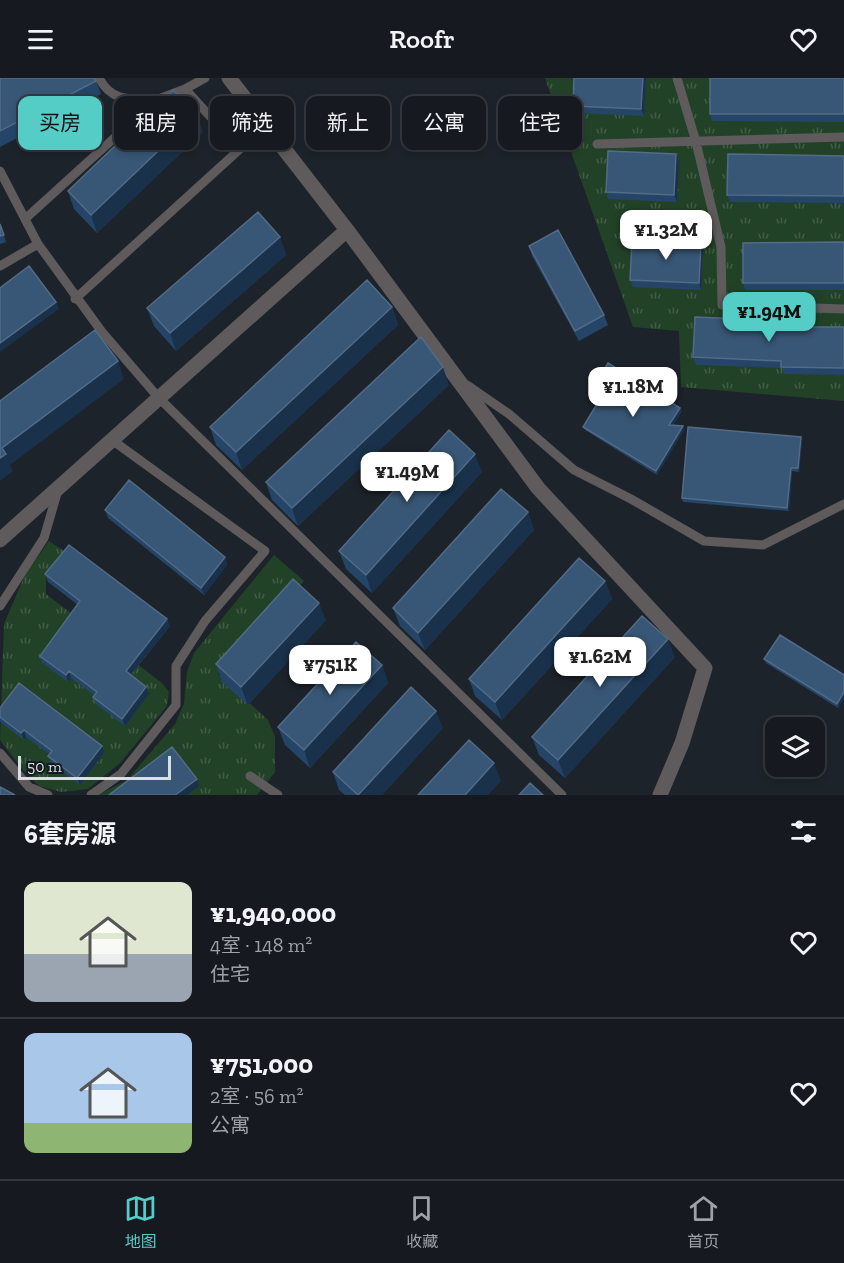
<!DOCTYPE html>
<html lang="zh">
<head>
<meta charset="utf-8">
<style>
	body { margin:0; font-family:"Zilla Slab","Noto Sans SC",serif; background:#1f2329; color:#f1f3f6; height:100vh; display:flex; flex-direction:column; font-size:22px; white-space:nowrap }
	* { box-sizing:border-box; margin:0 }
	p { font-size:20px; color:#9ea1a5 }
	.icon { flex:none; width:33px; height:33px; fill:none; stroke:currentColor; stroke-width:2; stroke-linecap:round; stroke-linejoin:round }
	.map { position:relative; height:717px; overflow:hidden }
	.side { display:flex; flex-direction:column; background:#161a20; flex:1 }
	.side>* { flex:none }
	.hud { position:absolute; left:18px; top:18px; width:808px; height:54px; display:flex; gap:12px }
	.buttons { position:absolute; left:765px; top:639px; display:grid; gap:12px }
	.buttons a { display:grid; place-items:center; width:60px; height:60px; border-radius:12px; background:#161a20; box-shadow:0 3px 9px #0003,0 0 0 2px #35383e; font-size:30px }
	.scale { position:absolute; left:18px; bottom:15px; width:153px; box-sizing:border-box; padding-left:6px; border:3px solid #dadee3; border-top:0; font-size:16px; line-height:21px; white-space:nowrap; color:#dadee3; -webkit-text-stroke:4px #141a21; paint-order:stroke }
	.price { position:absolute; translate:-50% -51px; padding:0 14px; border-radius:12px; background:#fff; color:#222; font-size:20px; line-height:39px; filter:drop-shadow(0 2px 3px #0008) }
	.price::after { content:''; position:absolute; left:50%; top:36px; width:18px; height:14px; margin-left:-9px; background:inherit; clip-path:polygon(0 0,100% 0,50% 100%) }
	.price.selected { background:#54cdc7; color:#111 }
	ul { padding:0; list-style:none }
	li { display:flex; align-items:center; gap:18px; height:150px; padding:0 24px }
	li+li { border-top:2px solid #35383e }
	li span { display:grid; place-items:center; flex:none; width:168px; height:120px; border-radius:12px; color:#555 }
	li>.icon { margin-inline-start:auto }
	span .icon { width:72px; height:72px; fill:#fffc; stroke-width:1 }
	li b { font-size:26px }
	h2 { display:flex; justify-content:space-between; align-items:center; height:72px; padding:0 24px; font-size:26px }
	.chip { padding:0 21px; border-radius:12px; background:#161a20; box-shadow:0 3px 9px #0003,0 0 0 2px #35383e; font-size:21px; line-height:54px }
	.chip.selected { background:#54cdc7; color:#111 }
	header { display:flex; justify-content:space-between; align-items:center; height:78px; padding:0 24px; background:#161a20; font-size:27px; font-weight:600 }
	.menu { display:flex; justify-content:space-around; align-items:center; height:84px; border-top:2px solid #35383e; background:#161a20; font-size:16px; color:#9ea1a5 }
	.menu a { display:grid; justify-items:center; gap:3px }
	.menu .selected { color:#54cdc7 }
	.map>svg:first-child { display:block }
	.grass { fill:url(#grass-tufts) }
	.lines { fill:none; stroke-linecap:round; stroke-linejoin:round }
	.service { stroke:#5f5a5b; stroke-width:9 }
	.minor { stroke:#5f5a5b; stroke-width:15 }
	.wall { fill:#254568 }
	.shaded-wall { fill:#19314a }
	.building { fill:#385675; stroke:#526b87; stroke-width:1.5 }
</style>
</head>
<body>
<header><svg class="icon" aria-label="menu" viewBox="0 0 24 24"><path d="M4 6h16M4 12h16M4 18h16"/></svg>Roofr<svg class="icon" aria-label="heart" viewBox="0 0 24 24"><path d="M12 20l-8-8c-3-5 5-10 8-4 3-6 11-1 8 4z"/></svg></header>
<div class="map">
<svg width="844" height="717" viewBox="0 0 844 717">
	<defs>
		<pattern id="grass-tufts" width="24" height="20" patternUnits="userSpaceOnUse" patternTransform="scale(1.5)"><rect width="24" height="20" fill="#224227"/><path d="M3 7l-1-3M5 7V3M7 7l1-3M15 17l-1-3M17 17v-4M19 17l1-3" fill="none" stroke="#425d46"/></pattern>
	</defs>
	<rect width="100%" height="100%" fill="#1d232a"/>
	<path class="grass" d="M545,0H844V323L681,309L679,253L633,249Z
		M49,463L64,473L46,501V516L162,605L169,614L167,628L120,685L88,711L61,714L39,708L23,692L0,662L4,546L25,497Z
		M274,477L304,503L218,596L268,642L275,659V694L257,717H98L127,702L175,646L184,626L187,594L194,575Z"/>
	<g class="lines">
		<path class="service" d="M99,0C112,25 132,21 156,22
			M677,0L696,64L721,169L722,227L844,231
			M185,11L205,0
			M597,66L844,59
			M0,93L38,166L102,254L98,257
			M25,141L156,22L185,11L240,71L75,221
			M0,188L38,166
			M102,254L158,319L562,717
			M467,307L509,336L574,392L631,421L704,463L763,467L844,426
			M0,528L44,460L58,412
			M0,675L29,709L48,717
			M250,698L278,717
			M91,717L121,696L176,627V588L205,543L265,473L112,362"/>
		<path class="minor" d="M229,0L347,152L538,410L705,590L682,665L660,717
			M0,462L347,152"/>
	</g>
	<path class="wall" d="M0,0L96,3L101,16L0,69Z
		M574,0H646L644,38L576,35L573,28Z
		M844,0V44L712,43L710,36Z
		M203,54L97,155L74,131L68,113Z
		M844,78V125L730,124L727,117Z
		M679,83L677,124L608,121L606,114Z
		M0,146L6,164L0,166Z
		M280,159L286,177L176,273L154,248L147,230Z
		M844,164V212H745L743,205Z
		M529,168L604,237L608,247L579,263L532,178Z
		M703,172L701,212L633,209L630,202Z
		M392,229L398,247L242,392L216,367L210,349Z
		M764,242L766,249H844V297L784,296L782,290L696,287L693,279Z
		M449,307L298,448L272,422L266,404Z
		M593,309L680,330L682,333L673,347L683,348L684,352L657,397L585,352L583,349L602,318L594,313Z
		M801,359L802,362L799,394L792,393L789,433L683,424L682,420Z
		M482,394L372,515L346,491L339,473Z
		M105,432L225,479L227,487L204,517L108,440Z
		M528,434L534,452L425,572L400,548L393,530Z
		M45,496L170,548L131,597L146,609L149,616L125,648L96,626L93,619L94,617L71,600L68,604L42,585L40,578L78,527L48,504Z
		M605,503L612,521L502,642L475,618L469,601Z
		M326,542L248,627L222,604L216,586Z
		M675,579L565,700L539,677L532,659Z
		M764,581L844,597V620L838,630L766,585Z
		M382,587L388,605L310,690L285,667L278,649Z
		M0,630L104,675L80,707L51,685L48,678L49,676L26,659L24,662L0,644Z
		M443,650L382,717H345L339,712L333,694Z"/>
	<path class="shaded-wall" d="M643,0H646L644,38L641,31Z
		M197,36L203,54L97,155L91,137Z
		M676,76L679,83L677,124L674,117Z
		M280,159L286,177L176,273L170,255Z
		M701,165L703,172L701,212L699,205Z
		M56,224L59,231L0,274V265Z
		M392,229L398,247L242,392L236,374Z
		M118,283L124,301L10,387L13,393L0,403V380L2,370Z
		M443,289L449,307L298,448L292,430Z
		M680,330L682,333L671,351L669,347Z
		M683,348L684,352L657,397L656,393Z
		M801,359L802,362L799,394L798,390Z
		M475,376L482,394L372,515L366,497Z
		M791,390L792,393L789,433L787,430Z
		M528,434L534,452L425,572L418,555Z
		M225,479L227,487L204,517L201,510Z
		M605,503L612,521L502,642L495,624Z
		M319,525L326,542L248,627L241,609Z
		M167,541L170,548L128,600L126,593Z
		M668,561L675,579L565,700L558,682Z
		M382,587L388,605L310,690L304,672Z
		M69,593L71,600L68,604L66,597Z
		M146,609L149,616L125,648L122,641Z
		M844,614V620L838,630L837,626Z
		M436,633L443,650L382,717H359Z
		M24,652L26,659L24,662L21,655Z
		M102,668L104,675L80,707L77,700Z
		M494,685L501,703L488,717H465Z
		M197,701L199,708L187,717H175Z"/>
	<path class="building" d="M0,0H94L96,3L0,53Z
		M574,0H643L641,31L573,28Z
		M710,0H844V36H710Z
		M173,12L197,36L91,137L68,113Z
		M608,73L676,76L674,117L606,114Z
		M728,76L844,78V118L727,117Z
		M258,134L280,159L170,255L147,230Z
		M0,146L4,157L0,158Z
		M558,152L604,237L575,253L529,168Z
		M632,162L701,165L699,205L630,202Z
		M844,164V205H743V165Z
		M29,188L56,224L0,265V210Z
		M367,202L392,229L236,374L210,349Z
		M695,239L764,242L763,249H844V290L781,289V283L693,279Z
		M95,252L118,283L2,370L6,376L0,380V323Z
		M421,259L443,289L292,430L266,404Z
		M608,285L680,330L669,347L683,348L656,393L583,349L603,316L593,309Z
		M688,349L801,359L798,390H791L787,430L682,420Z
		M449,352L475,376L366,497L339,473Z
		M129,402L225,479L201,510L105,432Z
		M501,411L528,434L418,555L393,530Z
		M69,467L167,541L126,593L146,609L122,641L93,619L97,614L69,593L66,597L40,578L80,523L45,496Z
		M579,480L605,503L495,624L469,601Z
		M293,501L319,525L241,609L216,586Z
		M642,538L668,561L558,682L532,659Z
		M780,557L844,597V614L837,626L764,581Z
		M356,564L382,587L304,672L278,649Z
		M19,605L102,668L77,700L48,678L52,673L24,652L21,655L0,639V630Z
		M411,609L436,633L358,717L333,694Z
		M469,662L494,685L465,717H418Z
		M172,669L197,701L175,717H109Z
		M530,705L543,717H519Z
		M0,709L15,717H0Z"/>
</svg>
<div class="buttons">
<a><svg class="icon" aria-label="layers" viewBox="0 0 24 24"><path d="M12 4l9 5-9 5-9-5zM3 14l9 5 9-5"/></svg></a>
</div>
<div class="scale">50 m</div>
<b class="price" style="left:666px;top:183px">¥1.32M</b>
<b class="price selected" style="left:769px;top:265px">¥1.94M</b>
<b class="price" style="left:633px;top:340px">¥1.18M</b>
<b class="price" style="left:407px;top:425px">¥1.49M</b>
<b class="price" style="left:600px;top:610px">¥1.62M</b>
<b class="price" style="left:330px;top:618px">¥751K</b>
<div class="hud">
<a class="chip selected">买房</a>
<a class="chip">租房</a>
<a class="chip">筛选</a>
<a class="chip">新上</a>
<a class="chip">公寓</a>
<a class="chip">住宅</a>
</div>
</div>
<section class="side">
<h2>6套房源<svg class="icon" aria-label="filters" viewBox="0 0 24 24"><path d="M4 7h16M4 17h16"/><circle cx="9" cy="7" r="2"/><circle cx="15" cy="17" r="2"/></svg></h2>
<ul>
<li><span style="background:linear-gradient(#dfe7d0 60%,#9aa5b1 0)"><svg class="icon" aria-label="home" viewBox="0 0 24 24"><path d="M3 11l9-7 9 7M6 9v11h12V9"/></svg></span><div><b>¥1,940,000</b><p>4室 · 148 m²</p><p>住宅</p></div><svg class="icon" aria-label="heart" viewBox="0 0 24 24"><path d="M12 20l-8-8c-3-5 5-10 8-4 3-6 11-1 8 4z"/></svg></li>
<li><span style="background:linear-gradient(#a9c7e8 75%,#8fb573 0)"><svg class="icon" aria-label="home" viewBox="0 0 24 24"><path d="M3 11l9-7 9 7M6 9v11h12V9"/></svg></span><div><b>¥751,000</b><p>2室 · 56 m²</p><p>公寓</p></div><svg class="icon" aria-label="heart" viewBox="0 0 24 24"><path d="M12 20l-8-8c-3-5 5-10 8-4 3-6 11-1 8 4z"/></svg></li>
</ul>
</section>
<nav class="menu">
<a class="selected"><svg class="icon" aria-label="map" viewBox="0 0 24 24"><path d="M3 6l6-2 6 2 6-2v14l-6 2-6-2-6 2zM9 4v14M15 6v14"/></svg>地图</a>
<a><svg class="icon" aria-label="saved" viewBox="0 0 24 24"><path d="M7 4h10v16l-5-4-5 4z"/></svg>收藏</a>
<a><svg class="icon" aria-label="home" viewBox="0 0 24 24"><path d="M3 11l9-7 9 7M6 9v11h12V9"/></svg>首页</a>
</nav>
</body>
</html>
